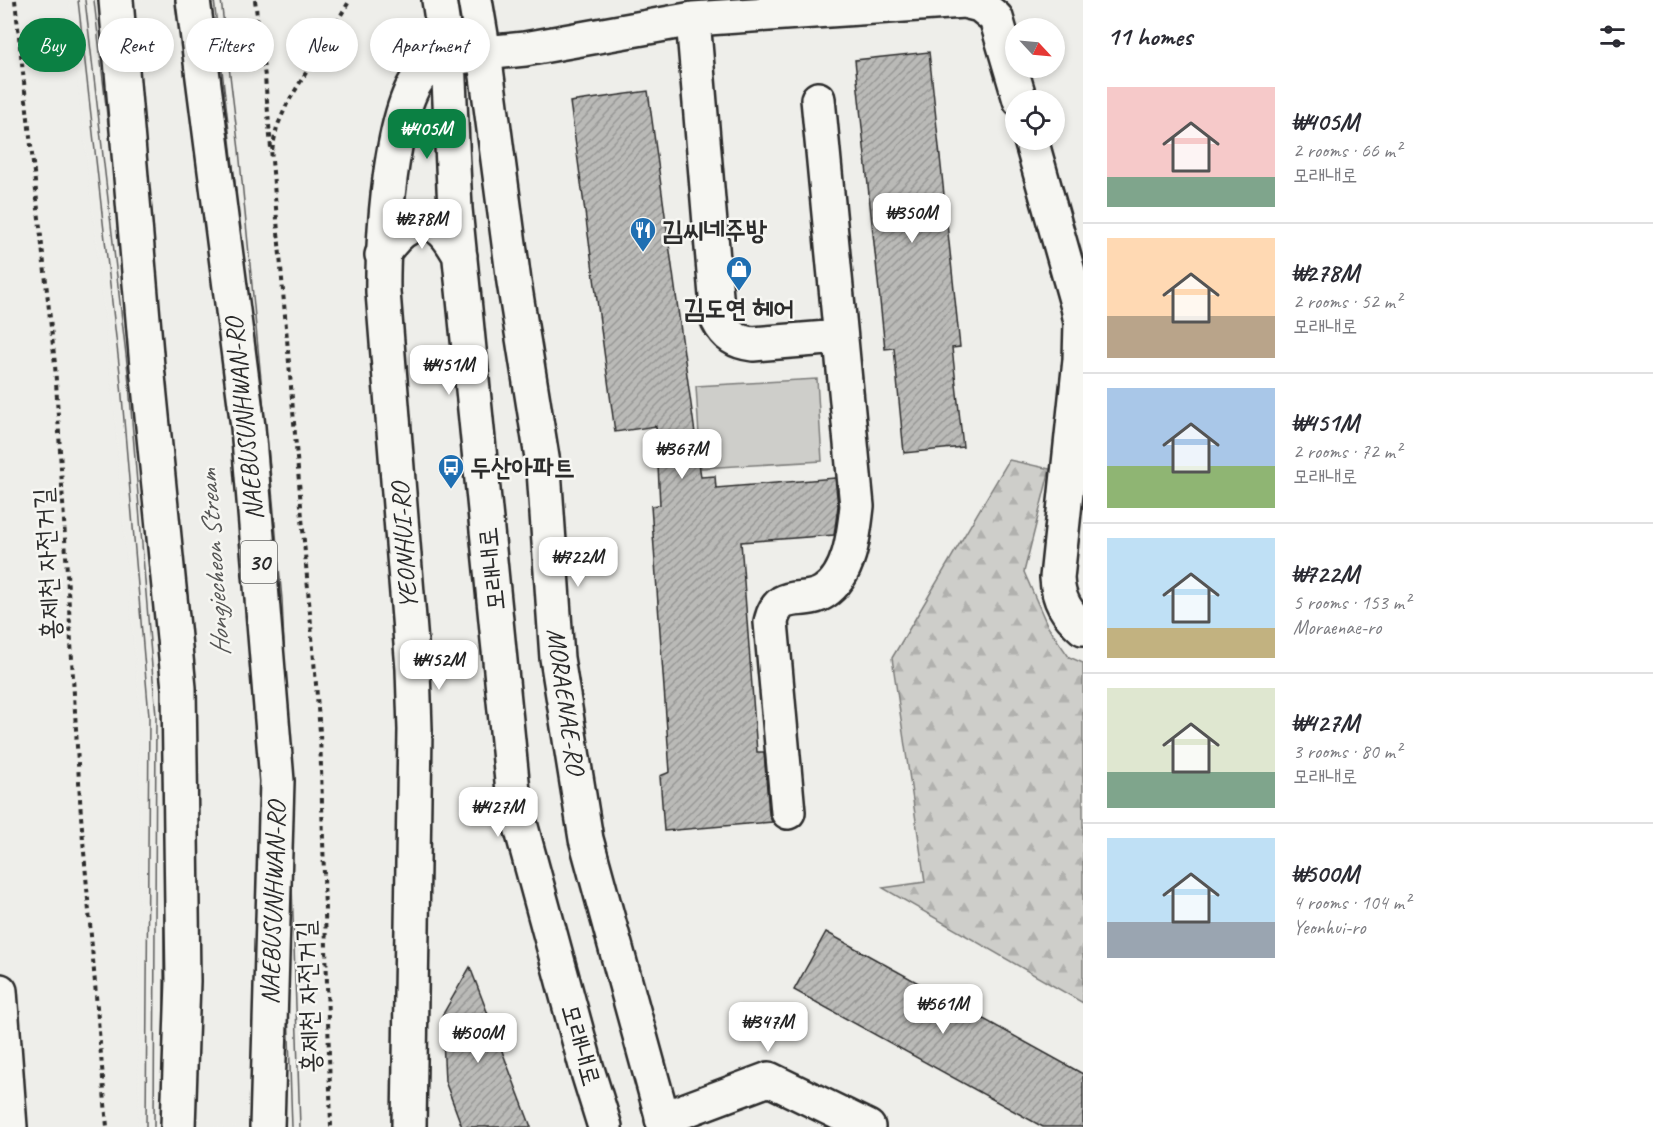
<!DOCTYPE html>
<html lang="en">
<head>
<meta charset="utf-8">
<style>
	body { margin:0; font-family:Caveat,"Poor Story",sans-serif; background:#f2f2f3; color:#2b2b33; height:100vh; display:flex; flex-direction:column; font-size:22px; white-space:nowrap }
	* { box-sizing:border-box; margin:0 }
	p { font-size:20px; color:#7c7c81 }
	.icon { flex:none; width:33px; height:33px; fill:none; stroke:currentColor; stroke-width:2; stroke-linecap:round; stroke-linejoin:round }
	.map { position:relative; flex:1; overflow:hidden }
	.panel { display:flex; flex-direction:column; background:#fff; width:570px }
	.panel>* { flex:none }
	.hud { position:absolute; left:18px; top:18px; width:570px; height:54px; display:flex; gap:12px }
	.needle { width:39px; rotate:116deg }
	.tools { position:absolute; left:1005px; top:18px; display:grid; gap:12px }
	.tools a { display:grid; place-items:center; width:60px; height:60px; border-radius:50%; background:#fff; box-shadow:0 3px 9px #0003; font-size:30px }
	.price { position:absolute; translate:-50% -51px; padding:0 14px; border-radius:12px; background:#fff; color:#222; font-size:20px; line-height:39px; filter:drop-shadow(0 2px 3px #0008) }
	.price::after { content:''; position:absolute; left:50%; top:36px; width:18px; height:14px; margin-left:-9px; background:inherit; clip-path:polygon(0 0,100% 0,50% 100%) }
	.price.selected { background:#0b8043; color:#fff }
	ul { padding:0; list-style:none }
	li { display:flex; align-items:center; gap:18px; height:150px; padding:0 24px }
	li+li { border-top:2px solid #e1e1e2 }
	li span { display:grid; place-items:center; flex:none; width:168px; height:120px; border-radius:0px; color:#555 }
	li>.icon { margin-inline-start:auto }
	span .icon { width:72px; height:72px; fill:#fffc; stroke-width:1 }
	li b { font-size:26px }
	h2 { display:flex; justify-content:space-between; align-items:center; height:72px; padding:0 24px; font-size:26px }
	.chip { padding:0 21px; border-radius:27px; background:#fff; box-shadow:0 3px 9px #0003; font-size:21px; line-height:54px }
	.chip.selected { background:#0b8043; color:#fff }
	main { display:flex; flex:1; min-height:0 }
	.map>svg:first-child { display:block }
	.forest { fill:url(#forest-firs); stroke:#7c7c7a; stroke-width:1.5 }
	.pitch { fill:#cececa; stroke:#7c7c7a; stroke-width:1.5 }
	.pier { fill:#eeeeea }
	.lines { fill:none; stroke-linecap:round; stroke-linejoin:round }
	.shore { stroke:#5c5c5b; stroke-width:1.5 }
	.building { fill:url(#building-hatch); stroke:#2b2b2b; stroke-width:1.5 }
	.minor-casing { stroke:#2b2b2b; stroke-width:38 }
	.major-casing { stroke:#2b2b2b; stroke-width:38 }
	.highway-casing { stroke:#2b2b2b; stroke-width:38 }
	.path { stroke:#2b2b2b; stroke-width:4; stroke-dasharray:4.5 4.5; stroke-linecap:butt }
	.minor { stroke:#f6f6f2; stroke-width:33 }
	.major { stroke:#f6f6f2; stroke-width:33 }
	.highway { stroke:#f6f6f2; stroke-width:33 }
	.labels { text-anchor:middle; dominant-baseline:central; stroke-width:5; stroke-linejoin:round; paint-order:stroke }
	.shield { fill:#f6f6f2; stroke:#686867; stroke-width:1.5 }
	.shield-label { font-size:24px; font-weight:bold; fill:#2b2b2b }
	.poi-label { font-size:26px; font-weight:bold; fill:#2b2b2b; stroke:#f6f6f2; text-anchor:start }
	.street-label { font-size:26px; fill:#2b2b2b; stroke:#f6f6f2 }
	.water-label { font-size:27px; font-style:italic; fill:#565655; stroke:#f6f6f2 }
</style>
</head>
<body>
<main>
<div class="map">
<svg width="1083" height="1127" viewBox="0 0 1083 1127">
	<defs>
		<pattern id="forest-firs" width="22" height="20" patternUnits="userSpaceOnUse" patternTransform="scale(1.5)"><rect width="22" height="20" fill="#cececa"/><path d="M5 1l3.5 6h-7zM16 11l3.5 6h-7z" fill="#b1b1ae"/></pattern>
		<pattern id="building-hatch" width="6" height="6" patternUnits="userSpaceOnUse" patternTransform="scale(1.5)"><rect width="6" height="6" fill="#babab7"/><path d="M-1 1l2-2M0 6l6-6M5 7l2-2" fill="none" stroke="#979795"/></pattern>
	</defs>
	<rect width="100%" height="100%" fill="#eeeeea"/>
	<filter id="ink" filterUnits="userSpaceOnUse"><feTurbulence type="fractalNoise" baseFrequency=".0167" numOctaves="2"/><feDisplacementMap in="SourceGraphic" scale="12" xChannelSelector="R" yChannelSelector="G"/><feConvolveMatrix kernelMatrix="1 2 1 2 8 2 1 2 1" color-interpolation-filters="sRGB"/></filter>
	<g filter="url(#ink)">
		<path class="forest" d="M1009,460L1050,469L1024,572L1048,627L1069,657L1083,663V1003L883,888L925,882L892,658Z"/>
		<path class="pitch" d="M817,379L822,461L701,468L696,386Z"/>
		<path class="pier" d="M69,0H217L238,171L276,528L291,813L294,1127H138L140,717L111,374Z"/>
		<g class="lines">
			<path class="shore" d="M78,0L120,373L149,716L146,1127
				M85,0L128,372L156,716L154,1127
				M94,0L108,124
				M214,0L236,192
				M221,0L239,150L265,421
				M267,436L282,599L284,646
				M292,886L300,1127
				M288,1007L292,1127
				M164,1022V916"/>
		</g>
		<path class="building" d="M929,52L960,347L952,348L963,447L904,453L894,348L885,349L855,60Z
			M648,91L701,477L715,476L716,488L835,478L838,506L834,535L741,542L757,752H764L769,814L772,822L664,831L660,776L670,772L651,506L660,505L656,426L615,432L570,102Z
			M826,932L1083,1074V1127H1043L794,990Z
			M470,967L531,1127H462L445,1081L442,1016Z"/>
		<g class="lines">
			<g class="minor-casing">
				<path id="minor" d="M693,19L718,320C726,336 736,342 753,344L840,337
					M484,53L525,49L693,19L964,1L980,5L996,18L1020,100
					M1031,140L1078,307L1081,323L1080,360L1057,578C1058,600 1067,614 1083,628
					M788,812L771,622C779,587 803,606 824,592C850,575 854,534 857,506L818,99
					M0,991L10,1127
					M662,1119L769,1079L868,1127"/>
			</g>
			<g class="major-casing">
				<path id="major" d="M439,0L448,59L455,209L514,801L586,1066L605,1127
					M475,0L484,53L514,282L544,470L557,658L586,839L665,1127
					M382,255C396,233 423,207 447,236C452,242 456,249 460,256
					M409,1127L415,730L413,669L383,292C382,246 390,106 422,74C433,62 453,58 468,56"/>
			</g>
			<g class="highway-casing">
				<path id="highway" d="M116,0L147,366L179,688L183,981L178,1127
					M193,0L248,427L277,781L267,1127"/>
			</g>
			<path class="path" d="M15,0L55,364L81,816L107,1127
				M255,0L265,77L320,732L331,1127
				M272,150L277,127L287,104L350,0"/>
			<use href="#minor" class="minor"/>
			<use href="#major" class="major"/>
			<use href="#highway" class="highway"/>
		</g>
	</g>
	<defs>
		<g id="restaurant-pin" transform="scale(1.35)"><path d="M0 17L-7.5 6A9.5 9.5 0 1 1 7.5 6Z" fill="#1f6fb2" stroke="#f6f6f2"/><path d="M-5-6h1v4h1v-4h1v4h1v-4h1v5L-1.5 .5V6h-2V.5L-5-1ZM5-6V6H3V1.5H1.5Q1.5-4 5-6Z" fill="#fff"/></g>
		<g id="shop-pin" transform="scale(1.35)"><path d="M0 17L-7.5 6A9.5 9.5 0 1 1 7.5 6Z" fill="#1f6fb2" stroke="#f6f6f2"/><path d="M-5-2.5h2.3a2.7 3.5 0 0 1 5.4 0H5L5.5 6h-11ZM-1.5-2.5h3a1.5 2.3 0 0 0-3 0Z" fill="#fff"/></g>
		<g id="bus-pin" transform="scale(1.35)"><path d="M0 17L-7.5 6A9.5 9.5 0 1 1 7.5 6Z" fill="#1f6fb2" stroke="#f6f6f2"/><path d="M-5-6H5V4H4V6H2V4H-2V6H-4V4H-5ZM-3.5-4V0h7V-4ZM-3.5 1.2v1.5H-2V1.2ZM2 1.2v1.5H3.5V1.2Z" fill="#fff"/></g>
	</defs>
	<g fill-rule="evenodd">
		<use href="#restaurant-pin" x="643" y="230"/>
		<use href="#shop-pin" x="739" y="269"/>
		<use href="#bus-pin" x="451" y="467"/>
	</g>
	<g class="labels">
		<rect class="shield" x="241" y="541" width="36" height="42" rx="4.5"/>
		<g class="shield-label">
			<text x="259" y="562">30</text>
		</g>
		<g class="poi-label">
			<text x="662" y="230">김씨네주방</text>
			<text x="739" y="308" text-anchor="middle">김도연 헤어</text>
			<text x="470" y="467">두산아파트</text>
		</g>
		<g class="street-label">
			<text transform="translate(244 419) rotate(-96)">NAEBUSUNHWAN-RO</text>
			<text transform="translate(404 546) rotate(-94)">YEONHUI-RO</text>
			<text transform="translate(47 564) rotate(-93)">홍제천 자전거길</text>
			<text transform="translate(492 569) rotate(-96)">모래내로</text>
			<text transform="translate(566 701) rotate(82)">MORAENAE-RO</text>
			<text transform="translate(273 903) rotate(-88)">NAEBUSUNHWAN-RO</text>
			<text transform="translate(308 997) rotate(-92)">홍제천 자전거길</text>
			<text transform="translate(581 1045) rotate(74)">모래내로</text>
		</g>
		<g class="water-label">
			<text transform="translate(214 563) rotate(-94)">Hongjecheon Stream</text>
		</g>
	</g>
</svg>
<div class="tools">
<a><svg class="needle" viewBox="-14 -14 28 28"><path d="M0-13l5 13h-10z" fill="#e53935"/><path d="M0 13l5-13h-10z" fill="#7c7c81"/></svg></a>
<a><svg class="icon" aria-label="locate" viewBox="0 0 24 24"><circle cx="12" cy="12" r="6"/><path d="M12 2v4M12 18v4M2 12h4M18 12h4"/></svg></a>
</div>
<b class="price selected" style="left:427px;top:160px">₩405M</b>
<b class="price" style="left:912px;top:244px">₩350M</b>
<b class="price" style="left:422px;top:250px">₩278M</b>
<b class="price" style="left:449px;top:396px">₩451M</b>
<b class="price" style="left:682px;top:480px">₩367M</b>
<b class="price" style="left:578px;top:588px">₩722M</b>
<b class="price" style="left:439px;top:691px">₩452M</b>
<b class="price" style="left:498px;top:838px">₩427M</b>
<b class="price" style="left:943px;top:1035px">₩561M</b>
<b class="price" style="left:768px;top:1053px">₩347M</b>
<b class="price" style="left:478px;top:1064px">₩500M</b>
<div class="hud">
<a class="chip selected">Buy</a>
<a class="chip">Rent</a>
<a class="chip">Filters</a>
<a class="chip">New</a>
<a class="chip">Apartment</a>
</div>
</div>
<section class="panel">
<h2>11 homes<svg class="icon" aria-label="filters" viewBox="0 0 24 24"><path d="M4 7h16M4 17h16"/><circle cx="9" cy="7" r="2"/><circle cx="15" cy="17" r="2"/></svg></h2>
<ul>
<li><span style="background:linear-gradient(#f6c9c9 75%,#7fa58c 0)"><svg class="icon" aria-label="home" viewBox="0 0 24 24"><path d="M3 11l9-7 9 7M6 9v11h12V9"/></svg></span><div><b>₩405M</b><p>2 rooms · 66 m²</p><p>모래내로</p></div></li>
<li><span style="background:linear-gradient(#ffd9b3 65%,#b9a48a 0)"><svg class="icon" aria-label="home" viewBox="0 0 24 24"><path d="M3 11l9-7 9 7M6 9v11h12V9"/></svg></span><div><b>₩278M</b><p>2 rooms · 52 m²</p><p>모래내로</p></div></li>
<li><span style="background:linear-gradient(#a9c7e8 65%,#8fb573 0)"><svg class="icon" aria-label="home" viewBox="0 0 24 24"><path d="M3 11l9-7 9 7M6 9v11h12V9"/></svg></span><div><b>₩451M</b><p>2 rooms · 72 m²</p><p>모래내로</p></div></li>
<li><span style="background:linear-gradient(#bfe0f5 75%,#c2b280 0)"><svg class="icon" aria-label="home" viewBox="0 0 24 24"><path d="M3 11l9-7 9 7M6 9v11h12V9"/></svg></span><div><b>₩722M</b><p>5 rooms · 153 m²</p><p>Moraenae-ro</p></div></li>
<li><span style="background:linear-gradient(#dfe7d0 70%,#7fa58c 0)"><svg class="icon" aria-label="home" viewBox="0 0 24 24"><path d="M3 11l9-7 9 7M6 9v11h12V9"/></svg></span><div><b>₩427M</b><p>3 rooms · 80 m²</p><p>모래내로</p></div></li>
<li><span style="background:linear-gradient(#bfe0f5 70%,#9aa5b1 0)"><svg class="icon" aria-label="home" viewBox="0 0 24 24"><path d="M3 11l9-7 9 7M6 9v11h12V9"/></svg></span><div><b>₩500M</b><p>4 rooms · 104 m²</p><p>Yeonhui-ro</p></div></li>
</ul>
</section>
</main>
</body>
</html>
